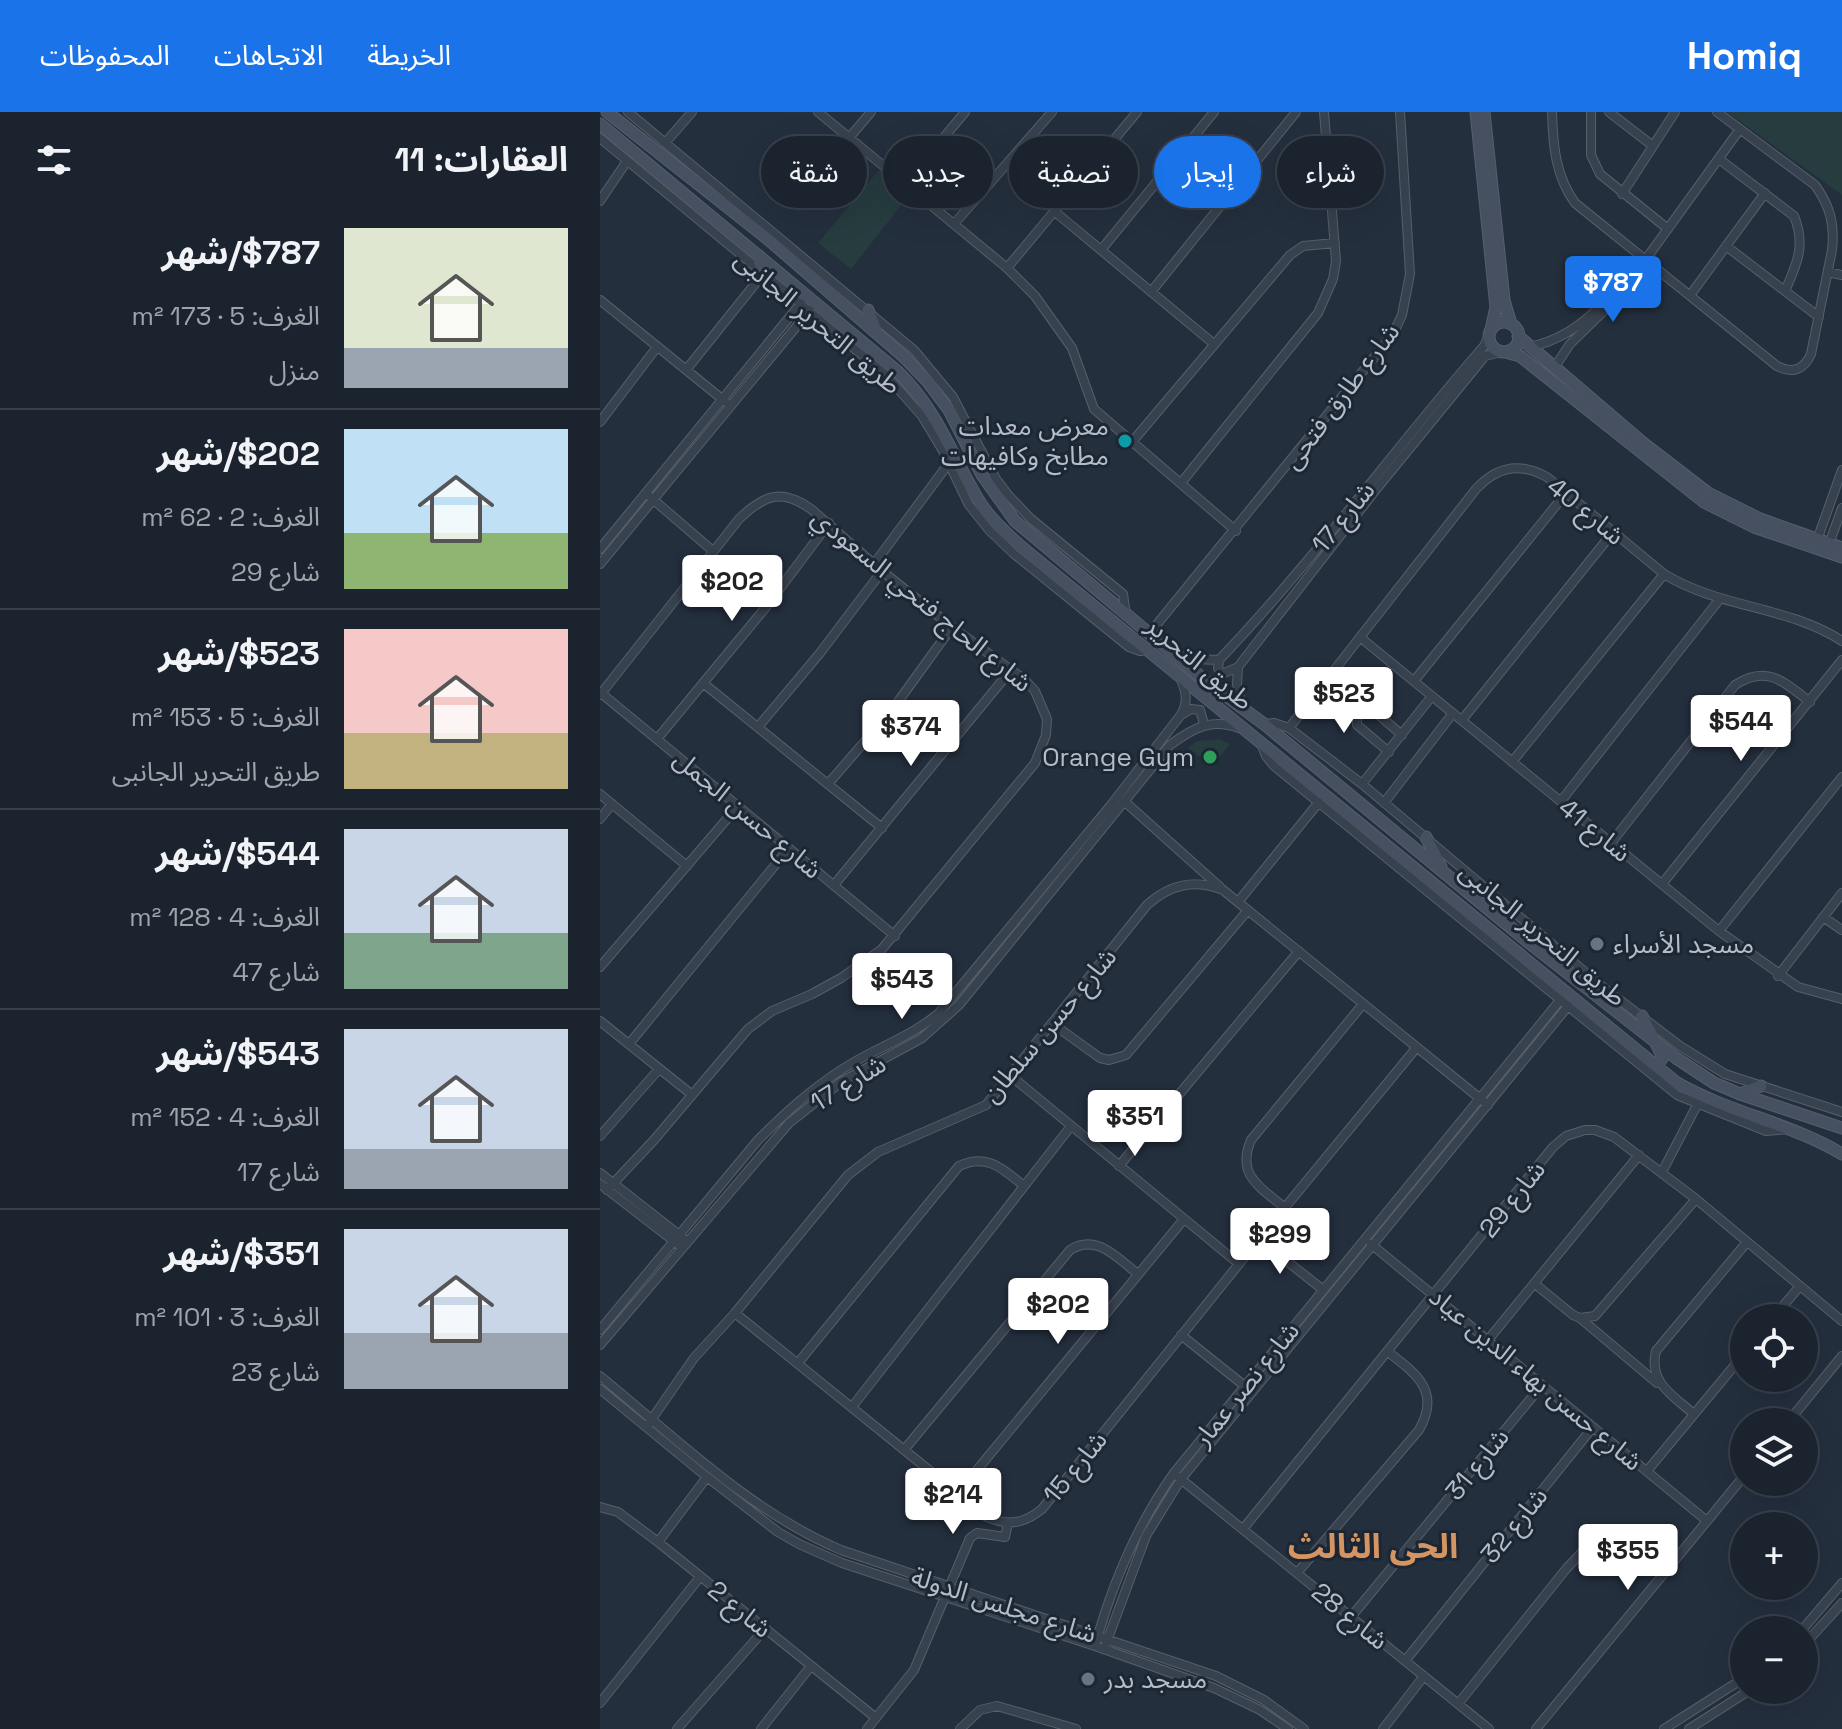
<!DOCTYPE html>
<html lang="ar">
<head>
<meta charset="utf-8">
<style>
	body { margin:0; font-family:"Space Grotesk","Noto Sans Arabic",sans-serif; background:#242b36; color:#f1f3f6; direction:rtl; height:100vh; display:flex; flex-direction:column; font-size:30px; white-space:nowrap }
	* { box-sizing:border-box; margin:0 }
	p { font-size:26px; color:#a0a4aa }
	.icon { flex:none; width:44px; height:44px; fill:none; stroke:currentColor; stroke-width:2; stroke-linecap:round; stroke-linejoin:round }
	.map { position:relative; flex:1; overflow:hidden; direction:ltr }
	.side { display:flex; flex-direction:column; background:#1b232e; width:600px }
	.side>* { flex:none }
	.hud { position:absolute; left:24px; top:24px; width:760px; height:72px; direction:rtl; display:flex; gap:16px }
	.controls { position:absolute; left:1130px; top:1192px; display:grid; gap:16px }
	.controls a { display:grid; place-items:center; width:88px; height:88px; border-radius:50%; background:#1b232e; box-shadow:0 8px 32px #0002,0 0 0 2px #39404a; font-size:40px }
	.price { position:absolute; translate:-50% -68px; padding:0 18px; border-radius:8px; background:#fff; color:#222; font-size:26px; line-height:52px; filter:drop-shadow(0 2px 4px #0008) }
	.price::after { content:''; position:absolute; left:50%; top:48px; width:24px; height:18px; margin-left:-12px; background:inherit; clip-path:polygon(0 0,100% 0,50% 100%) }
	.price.current { background:#1a73e8; color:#fff }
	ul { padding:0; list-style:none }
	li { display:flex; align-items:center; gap:24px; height:200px; padding:0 32px }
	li+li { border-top:2px solid #39404a }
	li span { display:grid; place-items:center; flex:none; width:224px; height:160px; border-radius:0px; color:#555 }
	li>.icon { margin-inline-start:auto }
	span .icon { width:96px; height:96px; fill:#fffc; stroke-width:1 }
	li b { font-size:34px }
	h2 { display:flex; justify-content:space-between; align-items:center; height:96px; padding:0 32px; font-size:34px }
	.chip { padding:0 28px; border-radius:36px; background:#1b232e; box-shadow:0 8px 32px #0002,0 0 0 2px #39404a; font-size:28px; line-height:72px }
	.chip.current { background:#1a73e8; color:#fff }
	header { display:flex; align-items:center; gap:48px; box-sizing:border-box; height:112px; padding:0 40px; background:#1a73e8; color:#fff }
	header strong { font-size:38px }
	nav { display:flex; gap:44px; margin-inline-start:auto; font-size:28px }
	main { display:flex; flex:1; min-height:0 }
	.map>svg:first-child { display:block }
	.green { fill:#263c3f }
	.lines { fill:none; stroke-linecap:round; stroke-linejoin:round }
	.street-casing { stroke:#565f6c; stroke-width:10 }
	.secondary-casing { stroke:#565f6c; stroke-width:13 }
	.street { stroke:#38414e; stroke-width:8 }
	.secondary { stroke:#465061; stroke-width:11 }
	.culture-dot { fill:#0f9aa8; stroke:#1d2633; stroke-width:3 }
	.leisure-dot { fill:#2e9e5b; stroke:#1d2633; stroke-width:3 }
	.worship-dot { fill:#6b7280; stroke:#1d2633; stroke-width:3 }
	.labels { text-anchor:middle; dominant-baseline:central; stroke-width:6; stroke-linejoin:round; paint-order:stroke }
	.street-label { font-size:26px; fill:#b4bcc9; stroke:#1d2633 }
	.poi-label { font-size:26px; fill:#b4bcc9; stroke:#1d2633; text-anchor:end }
	.district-label { font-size:34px; font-weight:bold; fill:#d59563; stroke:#1d2633 }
</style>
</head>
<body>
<header>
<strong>Homiq</strong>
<nav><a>الخريطة</a><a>الاتجاهات</a><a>المحفوظات</a></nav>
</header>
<main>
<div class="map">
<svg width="1242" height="1617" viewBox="0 0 1242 1617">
	<rect width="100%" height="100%" fill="#242f3e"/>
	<path class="green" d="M1127,0H1242V83Z
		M279,58L310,82L251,157L218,131Z
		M620,627L630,632L612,654L588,636L597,629Z"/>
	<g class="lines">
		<g class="street-casing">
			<path id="street" d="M28,0L314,238L353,285L396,367L409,384L431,407L523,482L526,503
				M218,0L407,156L435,184L472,236L494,297L636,419
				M952,0C953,33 955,63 975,91L1177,254C1192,262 1204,258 1211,242L1232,138C1235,112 1230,94 1215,73L1117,0
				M991,0V43L1000,62L1068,117
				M1009,0L1053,34
				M0,26L285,262L322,304L343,339L369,393L389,418L413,441L529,535L540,539L549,538
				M249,26L271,0
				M65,31L92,0
				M1119,47L1194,104C1206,133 1197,152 1185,179
				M305,72L365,0
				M1022,82L1075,0
				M0,89L27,49
				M454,99L614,232
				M354,112L452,0
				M1126,134L1219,205
				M501,138L614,0
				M1046,147L1140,17
				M407,156L537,0
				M1228,160L1242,163
				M551,180L696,0
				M1091,182L1165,81
				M0,188L127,291
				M928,235C981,226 1010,183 1044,146
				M954,256L970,232L1052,152
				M86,258L163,162
				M0,310L57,235
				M532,330L690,143L703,134L735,131
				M581,371L718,201L733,167L736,149L724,0
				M49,384L113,439
				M1217,428L1242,358
				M1229,432L1242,396
				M0,437L201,191
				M0,452L210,198
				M274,452L349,351
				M549,522L793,222L802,203L810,162L800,0
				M761,526L1119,819L1198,875L1242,887
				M578,543L594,547L619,548C714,449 794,337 884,234L889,224
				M619,548L618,556L622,562L638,555
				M732,563L802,623
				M814,569L966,381
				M103,571L282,716
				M1,581L295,824
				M0,583L139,407C164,383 181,376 211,397L282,459L352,515L425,568L435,579L447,607L446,623L435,651L282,837L241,866L212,882L172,899L148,917L54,1028L7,1078
				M767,592L757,605V613L789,640
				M642,596L637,572L638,555L778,375L885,244L901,240
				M581,603L591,597L600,598L604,612
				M862,608L1013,420
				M664,612L674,611L689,616L762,672L1004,876L1080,934L1125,962L1242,1000
				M158,615L220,541L282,459
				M689,616L876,377C897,354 920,350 947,365L1064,462C1119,496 1188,494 1242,529
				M57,627L166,495L229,411
				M661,631L666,644L674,654L1077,983L1166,1019L1189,1017
				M912,650L1064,462
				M228,672L292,598L352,515
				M762,672L832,584
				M0,682L87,754
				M524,689L620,775
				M961,689L1119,488
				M784,691L853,601
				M0,707L12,692
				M1011,731L1135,573C1167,552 1184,570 1210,590
				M1062,772L1242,548
				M234,773L411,558
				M638,790L719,690
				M1223,805L1242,818
				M1119,819L1242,665
				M0,855L138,694
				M1178,864L1242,781
				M0,909L91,982
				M453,912L500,946L509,948L526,943L648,798
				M29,932L189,736
				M411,964L639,1152
				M0,1024L59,957
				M519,1054L699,839
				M1062,1060L1097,993
				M0,1061L83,1126
				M0,1072L79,1133
				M684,1095C660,1075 636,1063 651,1028L763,892
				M659,1127L722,1177
				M771,1132L1107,1409
				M935,1172L973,1203L980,1206L995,1204L1096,1087
				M135,1201L387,1405C408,1414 424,1412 442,1397L659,1127L817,935
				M980,1206L1057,1271
				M1173,1206L1200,1174
				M0,1218L158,1028C188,998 219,970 256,949C284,933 312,923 338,902L511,693L580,604C588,592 587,581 581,568
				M581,1223L646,1275
				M888,1228L1039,1043
				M0,1233L189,1011L241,970L322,926L359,893L570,633C593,616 611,606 639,616
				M198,1251L359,1054C388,1041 403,1057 424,1074
				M0,1264C76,1326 149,1399 241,1438L616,1564L664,1588L704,1617
				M0,1277L107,1365L178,1420L199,1432L242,1451L495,1534L614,1576L660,1598L688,1617
				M252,1295L471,1014
				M1094,1302C1073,1284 1048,1270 1056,1239L1147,1130
				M1188,1310L1242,1244
				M47,1314L94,1246L135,1201L248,1063L278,1040L386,993L547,793C570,772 594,767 623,778L888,993
				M304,1338L470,1138C497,1121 517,1146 538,1162
				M1047,1359L1144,1242
				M577,1364L889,1617
				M358,1381L584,1107
				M0,1395L18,1400L58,1430L276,1606
				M643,1417L953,1035L966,1024L985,1018H995L1014,1025L1096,1087L1242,1209
				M58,1430L107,1365
				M697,1461L819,1318C841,1280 817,1262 788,1240
				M751,1505L942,1273
				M1202,1518L1242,1471
				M1204,1533L1242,1491
				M495,1534C512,1472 537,1413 574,1361L961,887
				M504,1537L546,1424L581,1367L969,893
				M805,1549L993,1315
				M0,1591L100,1465
				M858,1592L966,1457L988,1434L1005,1429L1021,1432L1062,1463
				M77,1617L164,1518
				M161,1617L211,1554
				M267,1617L314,1558L370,1426L377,1421L405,1425L408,1411
				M360,1617L380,1598L397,1594L476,1617
				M783,1617L824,1564
				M936,1617L1144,1364
				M1064,1617L1144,1566
				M1089,1617L1150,1578"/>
		</g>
		<g class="secondary-casing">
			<path id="secondary" d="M7,0L169,128L303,244L328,270L349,298L382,363L415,409L607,570L664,612L933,834L1076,946L1114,971L1140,982L1242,1016
				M876,0L896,195L891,218
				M884,0L904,188L911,212
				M0,12L297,259C340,301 351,344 381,392C392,409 409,424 424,437L1077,971C1130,1001 1190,1011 1242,1042
				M158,143L163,162
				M268,198L276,219
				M889 225a15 15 0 1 1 30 0a15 15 0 1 1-30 0Z
				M918,224L1043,331L1108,381L1160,407L1242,436
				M905,240L920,244L1104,390L1154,415L1242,445
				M826,725L841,755
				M1042,904L1063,945L1059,951H1052
				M1140,982L1161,974"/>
		</g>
		<use href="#street" class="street"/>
		<use href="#secondary" class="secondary"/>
	</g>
	<circle class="culture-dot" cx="525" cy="329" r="8"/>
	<circle class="leisure-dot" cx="610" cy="645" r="8"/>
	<g class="worship-dot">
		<circle cx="997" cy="832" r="8"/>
		<circle cx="488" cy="1567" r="8"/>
	</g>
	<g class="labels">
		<g class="street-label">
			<text transform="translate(218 210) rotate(40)">طريق التحرير الجانبى</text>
			<text transform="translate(741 284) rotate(-53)">شارع طارق فتحى</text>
			<text transform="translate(986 399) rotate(39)">شارع 40</text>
			<text transform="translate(743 405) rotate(-51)">شارع 17</text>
			<text transform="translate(322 488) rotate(39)">شارع الحاج فتحي السعودي</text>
			<text transform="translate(600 551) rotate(40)">طريق التحرير</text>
			<text transform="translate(148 702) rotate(40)">شارع حسن الجمل</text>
			<text transform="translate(995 718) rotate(39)">شارع 41</text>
			<text transform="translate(943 822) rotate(40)">طريق التحرير الجانبى</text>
			<text transform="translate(449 913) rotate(-50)">شارع حسن سلطان</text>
			<text transform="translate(248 971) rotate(-32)">شارع 17</text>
			<text transform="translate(912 1087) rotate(-52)">شارع 29</text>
			<text transform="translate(936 1267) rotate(40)">شارع حسن بهاء الدين عياد</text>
			<text transform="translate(646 1272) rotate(-51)">شارع نصر عمار</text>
			<text transform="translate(877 1352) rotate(-51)">شارع 31</text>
			<text transform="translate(475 1355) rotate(-51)">شارع 15</text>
			<text transform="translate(914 1413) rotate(-51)">شارع 32</text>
			<text transform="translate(404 1493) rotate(18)">شارع مجلس الدولة</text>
			<text transform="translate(140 1497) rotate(39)">شارع 2</text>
			<text transform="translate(750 1504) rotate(39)">شارع 28</text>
		</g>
		<g class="poi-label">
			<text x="509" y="314">معرض معدات<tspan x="509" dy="30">مطابخ وكافيهات</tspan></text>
			<text x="594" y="645">Orange Gym</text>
			<text x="1013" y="832" text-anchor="start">مسجد الأسراء</text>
			<text x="504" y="1567" text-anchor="start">مسجد بدر</text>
		</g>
		<g class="district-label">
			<text x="773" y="1434">الحى الثالث</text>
		</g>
	</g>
</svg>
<div class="controls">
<a><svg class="icon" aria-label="locate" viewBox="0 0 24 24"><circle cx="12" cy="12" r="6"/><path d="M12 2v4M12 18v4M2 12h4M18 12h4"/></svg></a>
<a><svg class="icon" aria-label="layers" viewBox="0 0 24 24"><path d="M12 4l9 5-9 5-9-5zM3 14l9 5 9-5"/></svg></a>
<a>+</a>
<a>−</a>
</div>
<b class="price current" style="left:1013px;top:212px">$787</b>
<b class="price" style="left:132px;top:511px">$202</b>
<b class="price" style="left:744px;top:623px">$523</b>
<b class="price" style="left:1141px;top:651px">$544</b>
<b class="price" style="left:311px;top:656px">$374</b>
<b class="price" style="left:302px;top:909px">$543</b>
<b class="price" style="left:535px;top:1046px">$351</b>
<b class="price" style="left:680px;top:1164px">$299</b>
<b class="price" style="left:458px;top:1234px">$202</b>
<b class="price" style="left:353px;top:1424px">$214</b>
<b class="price" style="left:1028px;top:1480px">$355</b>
<div class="hud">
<a class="chip">شراء</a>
<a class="chip current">إيجار</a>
<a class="chip">تصفية</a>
<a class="chip">جديد</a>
<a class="chip">شقة</a>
</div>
</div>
<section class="side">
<h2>العقارات: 11<svg class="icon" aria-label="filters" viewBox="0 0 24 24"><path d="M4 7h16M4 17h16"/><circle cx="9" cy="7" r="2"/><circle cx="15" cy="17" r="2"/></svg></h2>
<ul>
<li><span style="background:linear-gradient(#dfe7d0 75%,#9aa5b1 0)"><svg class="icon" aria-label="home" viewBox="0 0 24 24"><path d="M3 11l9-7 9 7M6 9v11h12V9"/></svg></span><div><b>$787/شهر</b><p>الغرف: 5 · 173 m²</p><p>منزل</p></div></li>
<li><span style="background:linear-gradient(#bfe0f5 65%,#8fb573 0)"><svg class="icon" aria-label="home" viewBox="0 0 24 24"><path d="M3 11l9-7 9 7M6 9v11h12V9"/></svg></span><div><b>$202/شهر</b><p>الغرف: 2 · 62 m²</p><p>شارع 29</p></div></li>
<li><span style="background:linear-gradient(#f6c9c9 65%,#c2b280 0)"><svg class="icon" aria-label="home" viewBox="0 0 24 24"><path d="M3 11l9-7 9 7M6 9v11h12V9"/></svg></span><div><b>$523/شهر</b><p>الغرف: 5 · 153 m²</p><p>طريق التحرير الجانبى</p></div></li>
<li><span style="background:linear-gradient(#c9d6e8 65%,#7fa58c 0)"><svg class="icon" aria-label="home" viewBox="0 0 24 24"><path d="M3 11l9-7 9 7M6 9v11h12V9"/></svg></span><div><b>$544/شهر</b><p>الغرف: 4 · 128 m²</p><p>شارع 47</p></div></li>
<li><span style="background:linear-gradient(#c9d6e8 75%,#9aa5b1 0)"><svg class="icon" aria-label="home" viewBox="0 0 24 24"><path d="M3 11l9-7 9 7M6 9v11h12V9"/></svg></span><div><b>$543/شهر</b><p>الغرف: 4 · 152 m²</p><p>شارع 17</p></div></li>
<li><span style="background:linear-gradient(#c9d6e8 65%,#9aa5b1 0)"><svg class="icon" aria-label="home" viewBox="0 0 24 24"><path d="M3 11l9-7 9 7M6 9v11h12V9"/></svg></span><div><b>$351/شهر</b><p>الغرف: 3 · 101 m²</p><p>شارع 23</p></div></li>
</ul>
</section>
</main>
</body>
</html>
